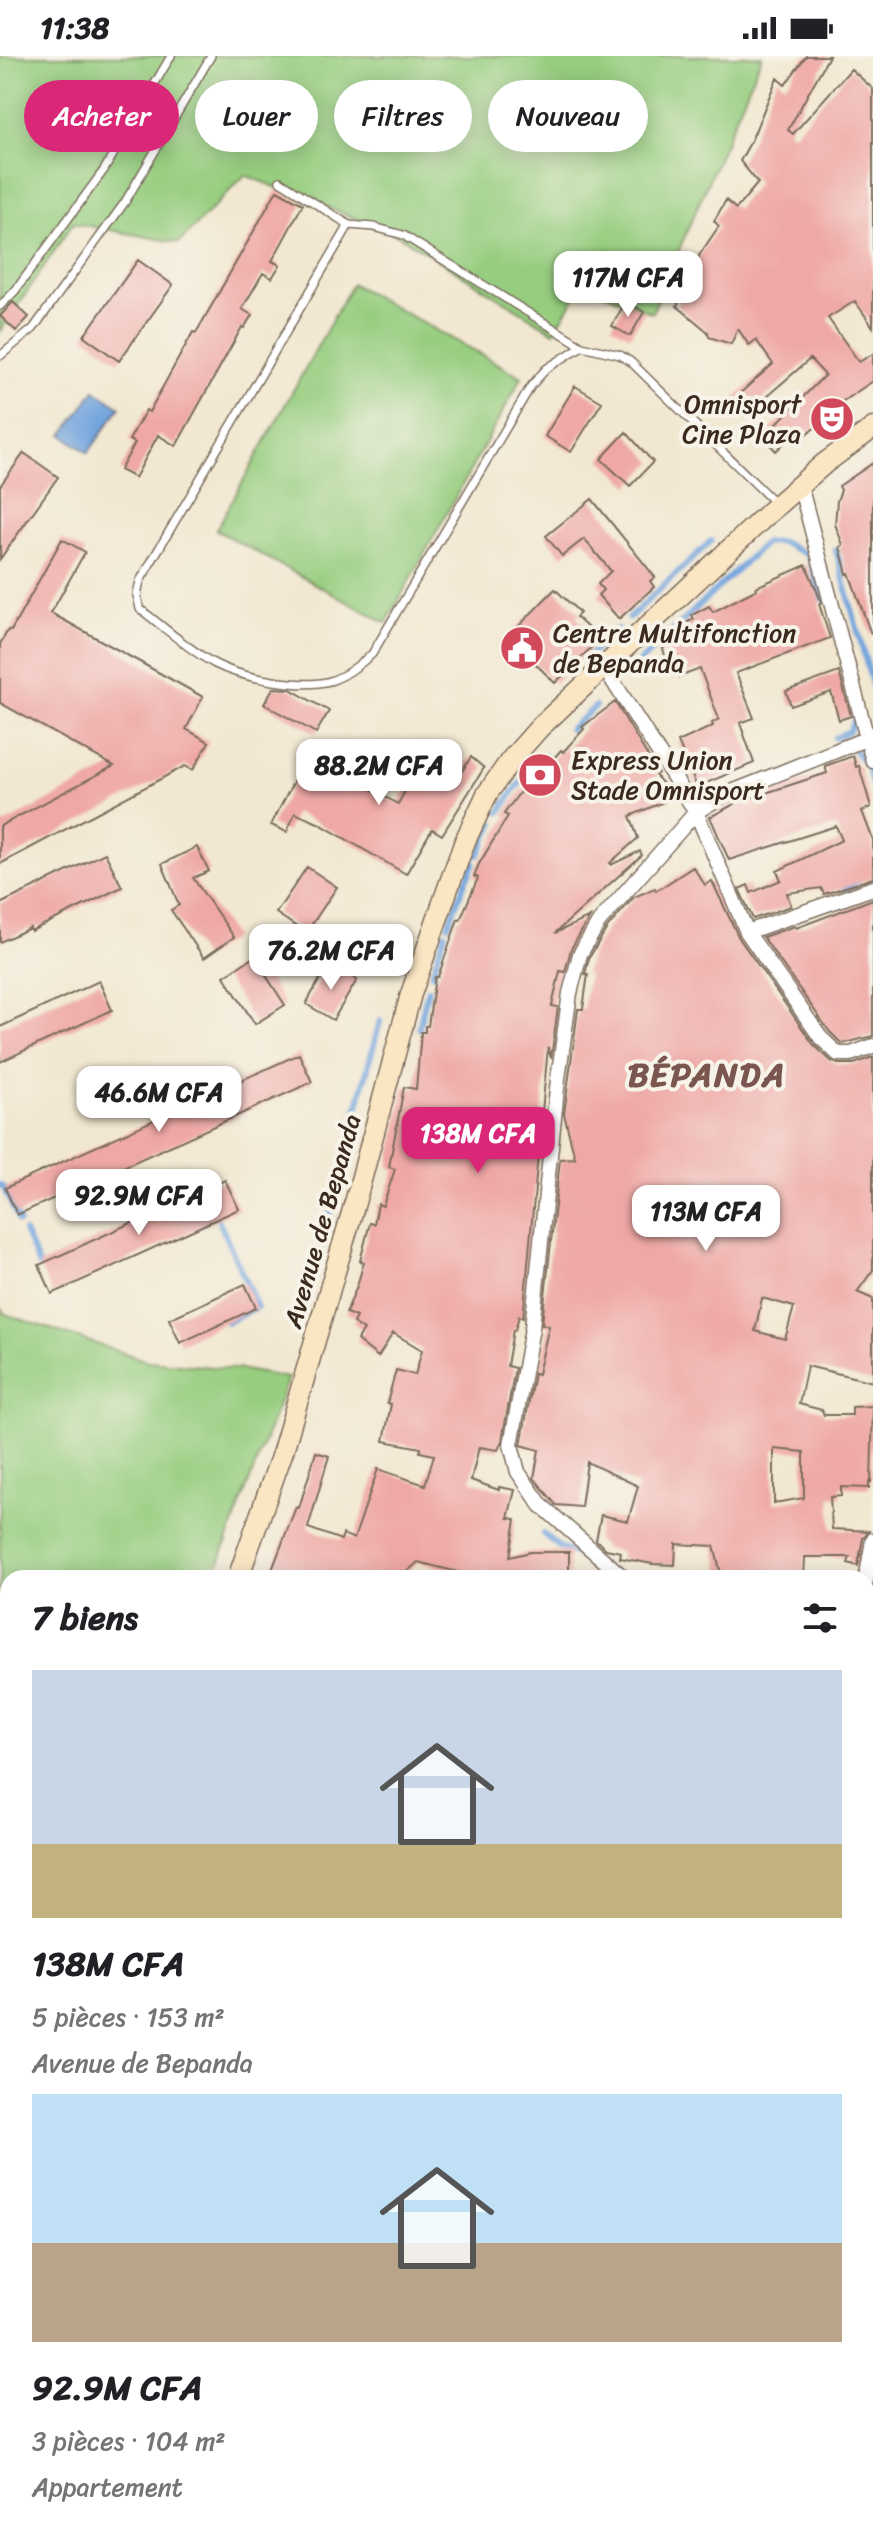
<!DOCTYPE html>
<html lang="fr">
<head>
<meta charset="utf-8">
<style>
	body { margin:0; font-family:Sriracha,sans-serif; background:#f2f2f2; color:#202124; height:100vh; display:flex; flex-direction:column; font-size:30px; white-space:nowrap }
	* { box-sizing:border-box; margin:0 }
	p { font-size:26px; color:#757577 }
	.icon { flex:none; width:44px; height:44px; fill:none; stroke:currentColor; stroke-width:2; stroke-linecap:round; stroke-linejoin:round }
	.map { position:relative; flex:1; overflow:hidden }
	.sheet { position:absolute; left:0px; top:1514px; width:874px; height:962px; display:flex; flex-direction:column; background:#fff; border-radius:24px 24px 0 0; box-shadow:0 4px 20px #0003 }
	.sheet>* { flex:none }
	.hud { position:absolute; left:24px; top:24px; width:826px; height:72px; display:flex; gap:16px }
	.price { position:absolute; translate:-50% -68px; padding:0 18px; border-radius:16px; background:#fff; color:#222; font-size:26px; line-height:52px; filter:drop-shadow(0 2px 4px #0008) }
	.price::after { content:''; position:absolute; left:50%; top:48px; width:24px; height:18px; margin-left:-12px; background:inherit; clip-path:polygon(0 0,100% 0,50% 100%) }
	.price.active { background:#db2777; color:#fff }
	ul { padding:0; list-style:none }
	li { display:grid; align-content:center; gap:16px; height:424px; padding:0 32px }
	li span { display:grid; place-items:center; height:248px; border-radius:0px; color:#555 }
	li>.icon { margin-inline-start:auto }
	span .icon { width:144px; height:144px; fill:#fffc; stroke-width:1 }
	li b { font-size:34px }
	h2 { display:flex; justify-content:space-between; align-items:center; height:96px; padding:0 32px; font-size:34px }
	.tag { padding:0 28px; border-radius:36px; background:#fff; box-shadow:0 4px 20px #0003; font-size:28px; line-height:72px }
	.tag.active { background:#db2777; color:#fff }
	.status { display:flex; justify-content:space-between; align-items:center; height:56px; padding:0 40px; background:#fff; direction:ltr }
	.status svg { height:22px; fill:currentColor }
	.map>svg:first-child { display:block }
	.green { fill:#96cd7f; stroke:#687c4e; stroke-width:2 }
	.water { fill:#73a5de; stroke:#57687e; stroke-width:2 }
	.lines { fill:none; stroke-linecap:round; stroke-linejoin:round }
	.stream { stroke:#73a5de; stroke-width:6 }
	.building { fill:#efa8a6; fill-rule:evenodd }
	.service-casing { stroke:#7b6c5d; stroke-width:10 }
	.minor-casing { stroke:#7b6c5d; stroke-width:17 }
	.secondary-casing { stroke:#7b6c5d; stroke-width:23 }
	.service { stroke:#fff; stroke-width:7 }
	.minor { stroke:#fff; stroke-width:14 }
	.secondary { stroke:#fbe6c4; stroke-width:20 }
	.labels { text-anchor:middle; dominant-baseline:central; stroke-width:8; stroke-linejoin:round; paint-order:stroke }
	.poi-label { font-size:26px; fill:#3b2a1e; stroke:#f7f3e8; text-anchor:start }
	.street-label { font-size:26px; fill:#3b2a1e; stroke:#f7f3e8 }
	.district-label { font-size:34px; font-weight:bold; letter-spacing:2px; fill:#7a564e; stroke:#f7f3e8 }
</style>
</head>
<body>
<div class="status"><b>11:38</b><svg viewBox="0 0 49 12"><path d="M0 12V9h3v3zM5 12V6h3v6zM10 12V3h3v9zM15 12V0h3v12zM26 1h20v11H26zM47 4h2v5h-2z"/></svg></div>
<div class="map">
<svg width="873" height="2475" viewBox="0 0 873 2475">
	<rect width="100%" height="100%" fill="#f7f3e8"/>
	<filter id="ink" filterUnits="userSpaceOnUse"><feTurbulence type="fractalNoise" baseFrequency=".0125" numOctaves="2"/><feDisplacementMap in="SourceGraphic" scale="16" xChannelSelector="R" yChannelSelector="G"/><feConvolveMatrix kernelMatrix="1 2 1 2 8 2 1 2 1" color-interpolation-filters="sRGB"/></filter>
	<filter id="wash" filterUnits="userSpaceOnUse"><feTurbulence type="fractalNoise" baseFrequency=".006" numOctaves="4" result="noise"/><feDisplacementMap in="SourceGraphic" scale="32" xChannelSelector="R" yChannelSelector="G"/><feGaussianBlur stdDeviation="1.8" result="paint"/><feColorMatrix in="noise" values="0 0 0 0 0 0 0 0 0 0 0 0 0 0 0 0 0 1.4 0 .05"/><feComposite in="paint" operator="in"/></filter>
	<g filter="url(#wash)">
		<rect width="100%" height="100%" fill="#f2e8d1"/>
		<path class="green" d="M0,0H762L652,257L583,228L554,276L398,179L245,119L179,187L73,167L0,276Z
			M352,228L522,321L386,567L216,474Z
			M0,1252L5,1258L148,1305L244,1314L288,1322L217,1512L173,1514L167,1522H8V1797L0,1806Z"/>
		<path class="water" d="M95,334L120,351L88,397L63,379Z"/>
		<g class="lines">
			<path class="stream" d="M836,494L873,632
				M629,562L711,485
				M586,603L617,573
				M624,621L765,487L781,486L808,499L823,543
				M570,673L595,651
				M835,682L849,675L856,661
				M855,695L867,709L873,731
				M500,756L515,733L545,700
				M478,799L494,767
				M468,820L474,806
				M845,833L858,825
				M448,869L466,824
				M432,918L445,877
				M419,972L428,933
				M0,1129L4,1132L19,1166
				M218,1163L257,1251L227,1266
				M24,1176L39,1209
				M315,1215L380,965
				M543,1478L559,1491L604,1511
				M866,1627H873
				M866,1970L873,1966
				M0,2008L8,2015
				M99,2468L102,2475"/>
		</g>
		<g id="blocks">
			<path class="building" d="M806,0H829L788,74L793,78L851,13L873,33V271L855,245L828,262L859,306L873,298V325L840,347L850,362L823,380L817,370L803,381L797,374L776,395L763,381L825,319L810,303L744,360L730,346L773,308L756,284L749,289L738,273L731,288L709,281L708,276L677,250L700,198L719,170L714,165L726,144L736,153L758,127L740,105L751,85L777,22L785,29Z
				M277,134L303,148L272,205L280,209L272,222L263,217L242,253L252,259L244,272L242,271L176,390L158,379L135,422L120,414L135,387L129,384L146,354L149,356L193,276L196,277Z
				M138,204L173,229L119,305L84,280Z
				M626,245L644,256L630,280L612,270Z
				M13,246L29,261L16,275L0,260Z
				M575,330L602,346L571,396L545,380Z
				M626,376L653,406L630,430L601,403Z
				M24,397L58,421L0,503V430Z
				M873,407V578H871L849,517L847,518L840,491L843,489L835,468L837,445L841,434L839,430Z
				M592,443L655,521L650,525L654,531L619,563L598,539L603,534L598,528L611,515L584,483L562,500L546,480Z
				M62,483L85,496L51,557L203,641L186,673L209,686L193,714L185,710L0,808V770L114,710L0,647V588L8,574L11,575Z
				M806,509L819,540L821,547L819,548L830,582L736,617L754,662L740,667L754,707L697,731L678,686L713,670L712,667L719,663L700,613L679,621L672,603L667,605L663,593L667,588L666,585L685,570L684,568L694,563L692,559L709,550L713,556L757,533L756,531Z
				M555,533L580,557L576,561L600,583L555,627L508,581Z
				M839,616L851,660L839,664L831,636L791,650L786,635Z
				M273,632L290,633L329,655L316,677L264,648Z
				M615,646L658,717L655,719L671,737L668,744L630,760L638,782L610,807L611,809L640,795L642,799L555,877L590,861L571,893L565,916L560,915L552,950L558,951L551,1002L548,991L523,1262L519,1260L515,1274H513L507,1310L515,1312L502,1385L498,1394L479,1391L471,1424L499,1434V1431L515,1434L508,1462L516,1463L510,1501L530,1496H569V1522H488V1515L474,1520L418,1506L400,1522H269L296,1451L299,1452L316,1396L329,1400L308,1472L341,1484L343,1478L354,1483L378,1413L425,1429L434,1399L420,1396L421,1392L384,1385L391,1348L387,1347L396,1314L415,1319L422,1294L393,1277L378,1301L357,1284L364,1274L353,1267L356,1261L346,1257L357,1230L364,1206L360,1205L370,1167L374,1168L378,1148L383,1150L395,1113L389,1111L404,1031L416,1033L421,976H425V970H428L435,921H438L458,863L460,864L478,822L474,820L479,808L508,760L504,758L523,732L525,734L561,694L563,696L584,673L582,671Z
				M308,698L398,748L425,698L460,718L471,701L484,712L442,779L432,773L406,818L318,767L295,757L287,776L271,769Z
				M853,700L856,711L859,710L871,751L862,755L873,784V822L824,838L821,832L787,837L791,850L753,863L739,833L748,829L751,837L781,824L777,815L842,784L836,770L729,804L710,761L738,746L827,717L825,710Z
				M197,791L209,815L193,822L234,881L204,902L171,854L179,849L162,808Z
				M105,797L122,831L31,875L30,872L0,886V848Z
				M307,811L337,831L306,877L276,857Z
				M693,811L705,829L712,825L739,882L814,989L831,1005L838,1008H854L873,1001V1214L857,1236L873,1243V1326L807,1310L799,1348L822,1354L824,1359H852V1351L873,1350L871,1426H869V1432L841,1431V1440L830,1441L832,1473L869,1475L863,1482L858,1510L848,1507L850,1501H805L804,1522H722L714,1490L676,1488L675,1509L653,1508L620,1502L621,1496L606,1493L596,1484L601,1459L628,1465L638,1430L587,1406L581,1451L556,1449L534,1422L539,1394L521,1389L534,1317L538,1318L549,1270L542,1268L560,1103L575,1102L564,1058L578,953H583L588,918H585L589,902L607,872L634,841L655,832L656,835ZM762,1242L794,1251L785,1283L755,1275ZM774,1393L804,1396V1442L774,1447Z
				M873,843V980L842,988L829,975L763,881L795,870L796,872Z
				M254,901L285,949L255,968L224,920Z
				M329,907L357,924L333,964L306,948Z
				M99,925L112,954L0,1006V971Z
				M299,998L312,1026L17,1159L5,1132Z
				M225,1124L239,1153L52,1238L39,1209Z
				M245,1228L256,1252L180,1287L169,1263Z"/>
		</g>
	</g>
	<g filter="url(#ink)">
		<use href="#blocks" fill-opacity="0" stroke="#7b6c5d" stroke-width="2"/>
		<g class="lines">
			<g class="service-casing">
				<path id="service" d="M280,125L349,169L374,171L403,179L582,290L620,299L631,306L775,447
					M349,169L140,525L137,539L140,553C164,571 189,594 215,608C242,622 301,633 330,625C346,620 359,609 372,598L531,330L546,313L582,290
					M0,250L15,235L104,114L171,0
					M0,300L33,273L125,146L211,0"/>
			</g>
			<g class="minor-casing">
				<path id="minor" d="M800,429L873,705
					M604,611L696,756L747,876L821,982L838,998H851L873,990
					M747,876L873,832
					M624,1522L541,1449L518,1416L511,1389L532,1272L558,1023L570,937L580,898L599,866L696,756L722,740L873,680
					M866,1525L873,1484
					M866,1642H873
					M866,1723L873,1742
					M866,1952L873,1948
					M0,1994L8,2002
					M866,2147L873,2164
					M866,2189L873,2185
					M400,2468L405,2475
					M840,2468L843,2475
					M500,2475L506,2468"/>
			</g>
			<g class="secondary-casing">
				<path id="secondary" d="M238,1522L283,1395L356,1143L411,938L448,832L465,785L487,738L510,705L540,671L777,449L825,407L873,372
					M0,1832L8,1824"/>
			</g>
			<use href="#service" class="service"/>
			<use href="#minor" class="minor"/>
			<use href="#secondary" class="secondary"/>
		</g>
	</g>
	<defs>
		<g id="theatre-disc" transform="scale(2.3)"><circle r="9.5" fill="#d1495b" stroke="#f7f3e8"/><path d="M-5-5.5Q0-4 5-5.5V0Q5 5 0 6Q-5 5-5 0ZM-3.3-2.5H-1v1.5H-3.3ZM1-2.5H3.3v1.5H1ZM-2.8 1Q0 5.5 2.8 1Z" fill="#fff"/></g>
		<g id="civic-disc" transform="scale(2.3)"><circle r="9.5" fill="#d1495b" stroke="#f7f3e8"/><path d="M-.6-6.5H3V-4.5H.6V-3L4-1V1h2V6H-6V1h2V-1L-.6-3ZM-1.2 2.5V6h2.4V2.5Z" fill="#fff"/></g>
		<g id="bank-disc" transform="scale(2.3)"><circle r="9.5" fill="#d1495b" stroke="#f7f3e8"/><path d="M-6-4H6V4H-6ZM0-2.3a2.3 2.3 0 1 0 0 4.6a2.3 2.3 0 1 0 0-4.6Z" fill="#fff"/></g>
	</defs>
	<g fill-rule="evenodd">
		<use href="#theatre-disc" x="832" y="363"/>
		<use href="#civic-disc" x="522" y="592"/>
		<use href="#bank-disc" x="540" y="719"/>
	</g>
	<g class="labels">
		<g class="poi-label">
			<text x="801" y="348" text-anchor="end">Omnisport<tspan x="801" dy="30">Cine Plaza</tspan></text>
			<text x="553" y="577">Centre Multifonction<tspan x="553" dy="30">de Bepanda</tspan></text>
			<text x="571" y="704">Express Union<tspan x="571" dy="30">Stade Omnisport</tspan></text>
		</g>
		<g class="street-label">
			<text transform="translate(322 1165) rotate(-74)">Avenue de Bepanda</text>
		</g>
		<g class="district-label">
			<text x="707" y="1019">BÉPANDA</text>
		</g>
	</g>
</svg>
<b class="price" style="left:628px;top:263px">117M CFA</b>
<b class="price" style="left:379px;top:751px">88.2M CFA</b>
<b class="price" style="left:331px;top:936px">76.2M CFA</b>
<b class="price" style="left:159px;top:1078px">46.6M CFA</b>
<b class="price active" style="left:478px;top:1119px">138M CFA</b>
<b class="price" style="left:139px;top:1181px">92.9M CFA</b>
<b class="price" style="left:706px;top:1197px">113M CFA</b>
<div class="hud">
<a class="tag active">Acheter</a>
<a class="tag">Louer</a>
<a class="tag">Filtres</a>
<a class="tag">Nouveau</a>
</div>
<section class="sheet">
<h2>7 biens<svg class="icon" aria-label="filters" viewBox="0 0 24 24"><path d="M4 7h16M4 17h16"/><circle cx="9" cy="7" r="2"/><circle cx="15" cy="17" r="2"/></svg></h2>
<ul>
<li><span style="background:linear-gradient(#c9d6e8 70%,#c2b280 0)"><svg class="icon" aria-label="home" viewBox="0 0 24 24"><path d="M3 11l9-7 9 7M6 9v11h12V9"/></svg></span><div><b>138M CFA</b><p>5 pièces · 153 m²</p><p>Avenue de Bepanda</p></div></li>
<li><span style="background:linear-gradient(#bfe0f5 60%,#b9a48a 0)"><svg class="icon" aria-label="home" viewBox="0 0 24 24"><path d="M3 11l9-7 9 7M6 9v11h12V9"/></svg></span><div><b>92.9M CFA</b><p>3 pièces · 104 m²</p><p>Appartement</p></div></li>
</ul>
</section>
</div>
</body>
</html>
